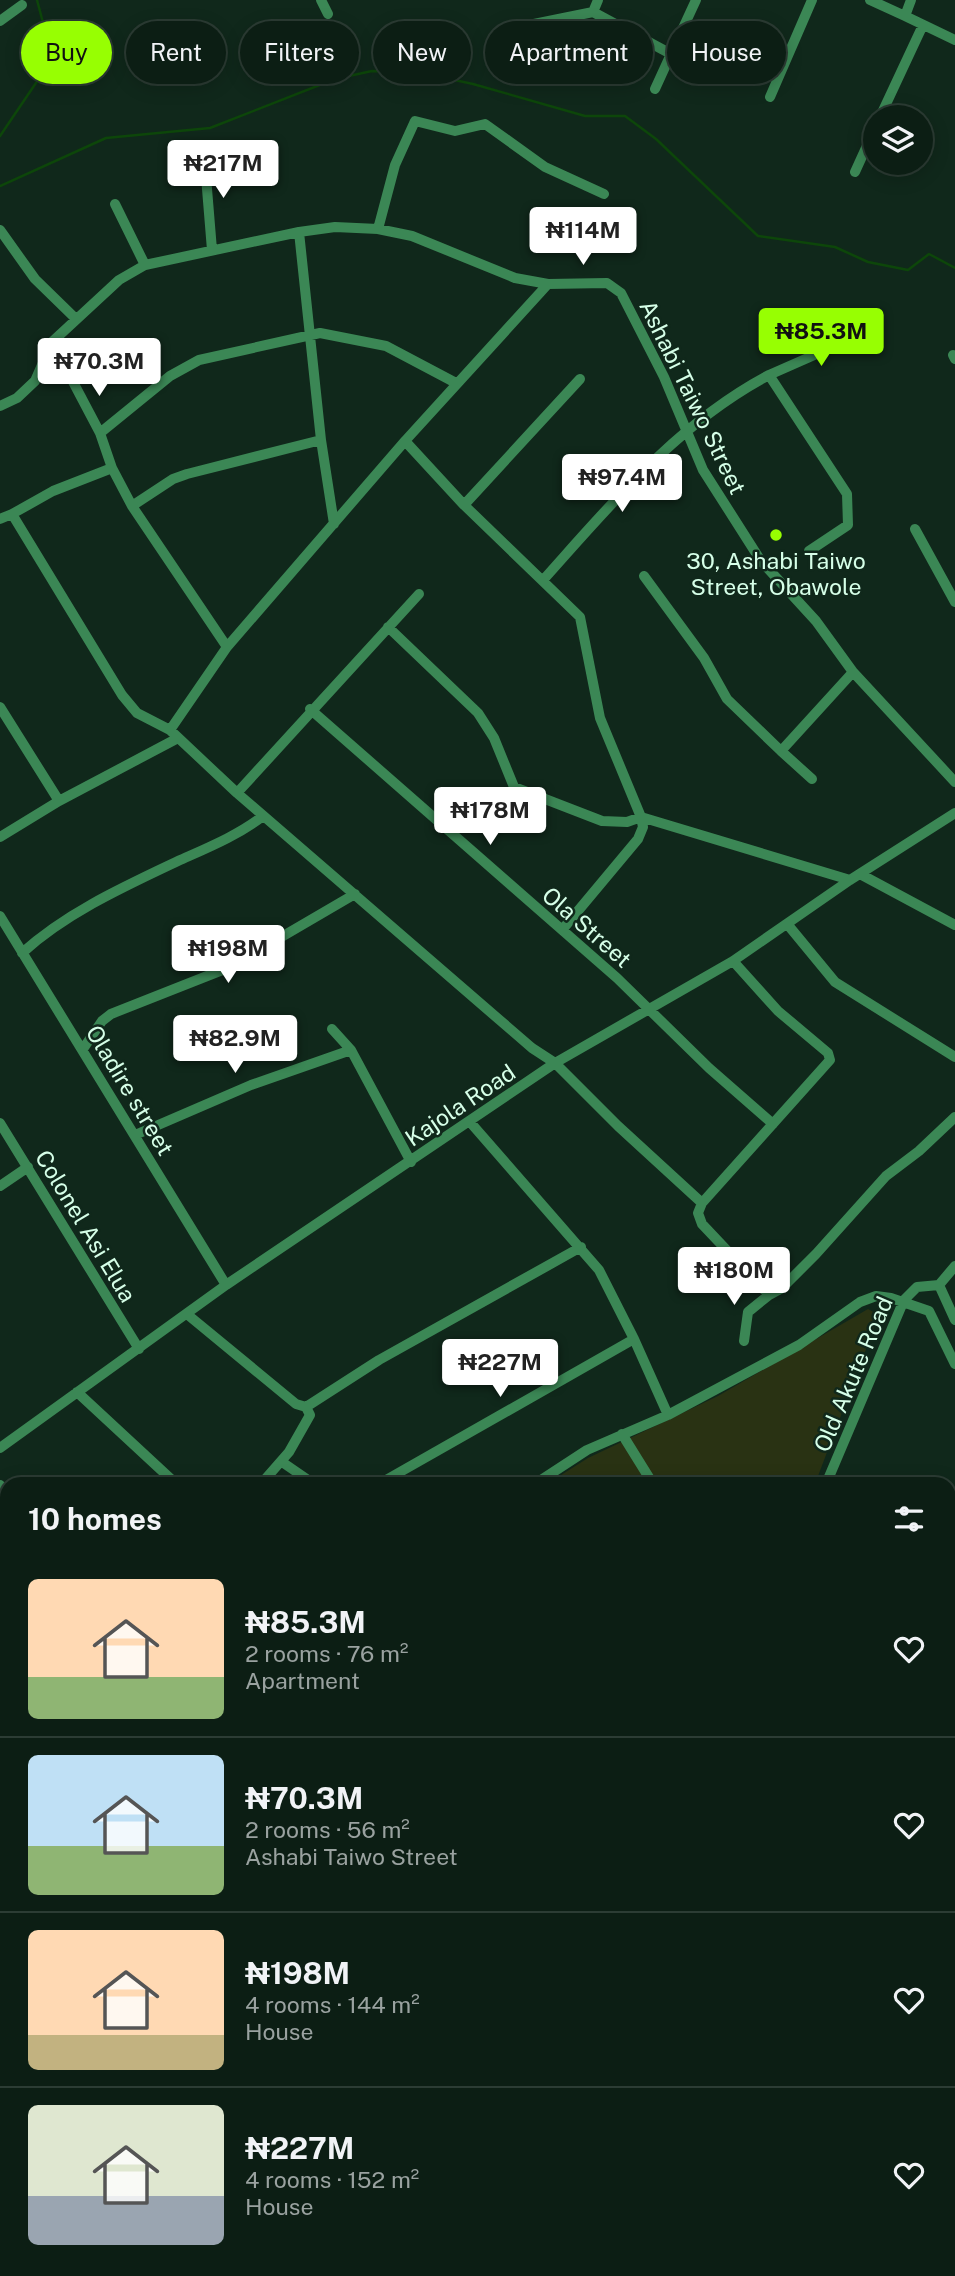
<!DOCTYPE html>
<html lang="en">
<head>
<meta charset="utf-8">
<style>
	body { margin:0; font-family:"Public Sans",sans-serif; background:#1a2b22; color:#f1f3f6; height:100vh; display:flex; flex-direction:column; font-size:26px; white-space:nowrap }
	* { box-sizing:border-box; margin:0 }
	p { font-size:23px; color:#9aa2a0 }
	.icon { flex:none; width:38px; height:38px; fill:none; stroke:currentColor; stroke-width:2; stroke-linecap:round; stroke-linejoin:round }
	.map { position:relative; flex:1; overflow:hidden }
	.sheet { position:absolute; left:0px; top:1477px; width:956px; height:800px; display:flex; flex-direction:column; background:#0c1e14; border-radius:21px 21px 0 0; box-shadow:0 4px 18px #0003,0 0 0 2px #2c3c34 }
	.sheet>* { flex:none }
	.top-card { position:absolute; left:21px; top:21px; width:914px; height:63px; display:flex; gap:14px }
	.controls { position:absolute; left:863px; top:105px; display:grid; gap:14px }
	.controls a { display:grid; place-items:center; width:70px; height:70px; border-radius:50%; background:#0c1e14; box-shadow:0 4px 18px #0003,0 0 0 2px #2c3c34; font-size:35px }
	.price { position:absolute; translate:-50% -60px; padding:0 16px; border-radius:7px; background:#fff; color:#222; font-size:23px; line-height:46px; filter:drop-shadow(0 2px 4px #0008) }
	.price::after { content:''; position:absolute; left:50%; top:42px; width:21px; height:16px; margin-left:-10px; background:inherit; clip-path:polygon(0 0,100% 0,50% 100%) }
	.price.active { background:#97ff02; color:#111 }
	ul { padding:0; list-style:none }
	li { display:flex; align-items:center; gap:21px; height:175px; padding:0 28px }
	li+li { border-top:2px solid #2c3c34 }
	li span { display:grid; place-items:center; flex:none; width:196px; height:140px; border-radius:10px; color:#555 }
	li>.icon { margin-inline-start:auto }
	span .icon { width:84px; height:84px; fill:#fffc; stroke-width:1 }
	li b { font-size:30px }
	h2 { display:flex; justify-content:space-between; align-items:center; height:84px; padding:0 28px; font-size:30px }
	.tag { padding:0 24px; border-radius:32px; background:#0c1e14; box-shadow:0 4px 18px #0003,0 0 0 2px #2c3c34; font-size:24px; line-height:63px }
	.tag.active { background:#97ff02; color:#111 }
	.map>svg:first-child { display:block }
	.grass { fill:#293213 }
	.forest { fill:url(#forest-firs) }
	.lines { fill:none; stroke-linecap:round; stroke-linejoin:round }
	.stream { stroke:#0d460a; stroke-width:2.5 }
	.street { stroke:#3b8755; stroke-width:10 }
	.poi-dot { fill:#97ff02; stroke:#10281b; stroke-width:2.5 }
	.labels { text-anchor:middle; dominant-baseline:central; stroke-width:5; stroke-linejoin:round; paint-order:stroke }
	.street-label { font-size:23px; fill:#d6ffe8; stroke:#10281b }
	.poi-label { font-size:23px; fill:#d6ffe8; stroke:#10281b }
</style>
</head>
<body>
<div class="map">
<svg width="955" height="2276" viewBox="0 0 955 2276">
	<defs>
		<pattern id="forest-firs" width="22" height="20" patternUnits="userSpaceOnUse" patternTransform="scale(1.75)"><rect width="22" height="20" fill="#293213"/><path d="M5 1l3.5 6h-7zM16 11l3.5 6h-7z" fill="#3d462a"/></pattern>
	</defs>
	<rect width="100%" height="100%" fill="#10281b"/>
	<path class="grass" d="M868,1309L879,1315L815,1484H547L588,1458L718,1396Z
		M372,2270H511L522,2276H368Z
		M648,2270H795V2276H621Z"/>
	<path class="forest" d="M0,1964L7,1973V2270H244L343,2274V2276H0Z
		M452,2270H649V2276H449Z"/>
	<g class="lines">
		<path class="stream" d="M0,136L42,74L51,53L37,0
			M0,186L106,138L210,128L335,79L372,71L422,73L473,84L585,116H625L656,139L758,236L835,247L868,262L908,270L929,254L955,268"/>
		<path class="street" d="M321,0L328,14
			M598,0L593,12L671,54L696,0
			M870,0L905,16L911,0
			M905,16L955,40
			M0,21L22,5
			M529,25L593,12
			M655,89L671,54
			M770,97L812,0
			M880,117L923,25
			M204,152L212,250
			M855,172L875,128
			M115,204L145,265
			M378,229L395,165L415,121L455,131L485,124L545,167L604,194
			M0,230L35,279L75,318
			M299,232L321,440
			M52,342L100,433L112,468
			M953,355L955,359
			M769,375L862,334
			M0,406L17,398L35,381L52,342L119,280L145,265L299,232L335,227L378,229L412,236L515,278L548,284L607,283L621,293L664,377L703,470L761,561L816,621L853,672L955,782
			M100,433L170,376L199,360L320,333L386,346L456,383
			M405,441L464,505L580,617L600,718L641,817L850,880
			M464,505L580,379
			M132,506L173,479L187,474L321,440L334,524
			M0,519L12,514
			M915,529L955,602
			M644,576L704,658L727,699L781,751L853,672
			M544,579C612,503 678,423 769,375L847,494L848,525L809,551
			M388,627L478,713L494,738L514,787L602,821L627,822L641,817L643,827L638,839L562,930
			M227,647L132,506L112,468L53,491L12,514L122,695L137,713L170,730L227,647L405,441L548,284
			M0,707L59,801
			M310,709L617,978L709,1068L773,1124
			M170,730L237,793L532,1048L555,1063L618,1126L702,1203L698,1213L702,1224L769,1295L782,1288L816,1254L886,1176L919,1151L955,1117
			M781,751L812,779
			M237,793L419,594
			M0,837L59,801L178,738
			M860,874L955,925
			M0,916L226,1285
			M788,925L835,982L955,1057
			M22,953C66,913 123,887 178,861C207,848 237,836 263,816
			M332,1029L351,1050L411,1162
			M83,1049L102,1021L111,1014L230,967L355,894
			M470,1122L599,1270L634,1339L668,1415
			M0,1123L139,1349
			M135,1135L251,1085L351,1050
			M0,1186L28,1167
			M702,1203L830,1060L828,1053L778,1011L733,961
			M939,1285L955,1320
			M188,1315L296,1404L306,1407L310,1415L289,1452L261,1484
			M744,1341L748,1312L769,1295
			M77,1392L173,1481
			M306,1407L379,1360L581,1247
			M622,1434L653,1484
			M0,1448L226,1285L555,1063L733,961L850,880L955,813
			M282,1462L314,1484
			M379,1484L634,1339
			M535,1484L587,1450L668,1415L799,1345L860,1302L876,1296L891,1298L929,1311L955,1364
			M826,1484L904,1300L917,1287L939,1285L955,1266
			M0,1485L7,1492
			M948,1554L955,1545
			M0,1599L7,1594
			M0,1636H7
			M948,1730L955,1725
			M0,1794H7
			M0,1981L4,1906
			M0,2013H7
			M0,2123H7
			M948,2171H955
			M416,2270L420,2276
			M852,2270L854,2276
			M43,2276V2270
			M441,2276L445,2270
			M794,2276V2270"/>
	</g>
	<circle class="poi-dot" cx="776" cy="535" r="7"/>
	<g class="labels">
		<g class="street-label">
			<text transform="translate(693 397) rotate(64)">Ashabi Taiwo Street</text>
			<text transform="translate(587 927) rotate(41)">Ola Street</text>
			<text transform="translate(130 1090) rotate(59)">Oladire street</text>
			<text transform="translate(460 1105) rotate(-34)">Kajola Road</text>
			<text transform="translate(86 1226) rotate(59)">Colonel Asi Elua</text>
			<text transform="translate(853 1374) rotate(-67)">Old Akute Road</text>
		</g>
		<g class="poi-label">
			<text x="776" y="560">30, Ashabi Taiwo<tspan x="776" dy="26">Street, Obawole</tspan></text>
		</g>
	</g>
</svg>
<div class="controls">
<a><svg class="icon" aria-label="layers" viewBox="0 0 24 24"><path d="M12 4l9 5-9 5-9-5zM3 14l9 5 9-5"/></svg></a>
</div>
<b class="price" style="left:223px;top:200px">₦217M</b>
<b class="price" style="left:583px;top:267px">₦114M</b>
<b class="price active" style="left:821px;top:368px">₦85.3M</b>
<b class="price" style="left:99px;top:398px">₦70.3M</b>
<b class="price" style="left:622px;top:514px">₦97.4M</b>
<b class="price" style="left:490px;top:847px">₦178M</b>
<b class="price" style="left:228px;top:985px">₦198M</b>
<b class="price" style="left:235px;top:1075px">₦82.9M</b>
<b class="price" style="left:734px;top:1307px">₦180M</b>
<b class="price" style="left:500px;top:1399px">₦227M</b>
<div class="top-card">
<a class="tag active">Buy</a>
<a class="tag">Rent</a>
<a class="tag">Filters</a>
<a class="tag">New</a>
<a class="tag">Apartment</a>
<a class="tag">House</a>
</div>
<section class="sheet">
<h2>10 homes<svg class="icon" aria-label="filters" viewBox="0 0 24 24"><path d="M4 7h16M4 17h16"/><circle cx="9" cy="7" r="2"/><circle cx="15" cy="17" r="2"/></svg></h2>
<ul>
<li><span style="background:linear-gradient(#ffd9b3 70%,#8fb573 0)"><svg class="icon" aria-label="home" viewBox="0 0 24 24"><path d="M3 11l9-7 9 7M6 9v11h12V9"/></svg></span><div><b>₦85.3M</b><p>2 rooms · 76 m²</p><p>Apartment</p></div><svg class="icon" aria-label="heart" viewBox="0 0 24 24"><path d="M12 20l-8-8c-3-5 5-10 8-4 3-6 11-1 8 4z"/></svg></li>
<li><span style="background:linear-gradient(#bfe0f5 65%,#8fb573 0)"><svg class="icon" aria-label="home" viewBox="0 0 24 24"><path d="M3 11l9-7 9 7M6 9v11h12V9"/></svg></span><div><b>₦70.3M</b><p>2 rooms · 56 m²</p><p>Ashabi Taiwo Street</p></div><svg class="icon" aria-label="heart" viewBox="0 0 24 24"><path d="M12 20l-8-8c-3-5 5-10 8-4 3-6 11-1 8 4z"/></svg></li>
<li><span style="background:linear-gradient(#ffd9b3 75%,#c2b280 0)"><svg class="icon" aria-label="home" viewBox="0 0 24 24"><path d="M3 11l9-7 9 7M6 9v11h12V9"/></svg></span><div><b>₦198M</b><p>4 rooms · 144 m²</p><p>House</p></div><svg class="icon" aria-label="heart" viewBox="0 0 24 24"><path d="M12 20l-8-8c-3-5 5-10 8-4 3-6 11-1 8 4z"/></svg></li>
<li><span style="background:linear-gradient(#dfe7d0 65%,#9aa5b1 0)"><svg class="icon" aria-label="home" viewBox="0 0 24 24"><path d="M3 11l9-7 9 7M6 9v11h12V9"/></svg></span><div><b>₦227M</b><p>4 rooms · 152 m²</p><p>House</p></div><svg class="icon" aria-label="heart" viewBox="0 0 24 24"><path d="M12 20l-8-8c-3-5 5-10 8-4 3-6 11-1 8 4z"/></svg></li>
</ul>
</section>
</div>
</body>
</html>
